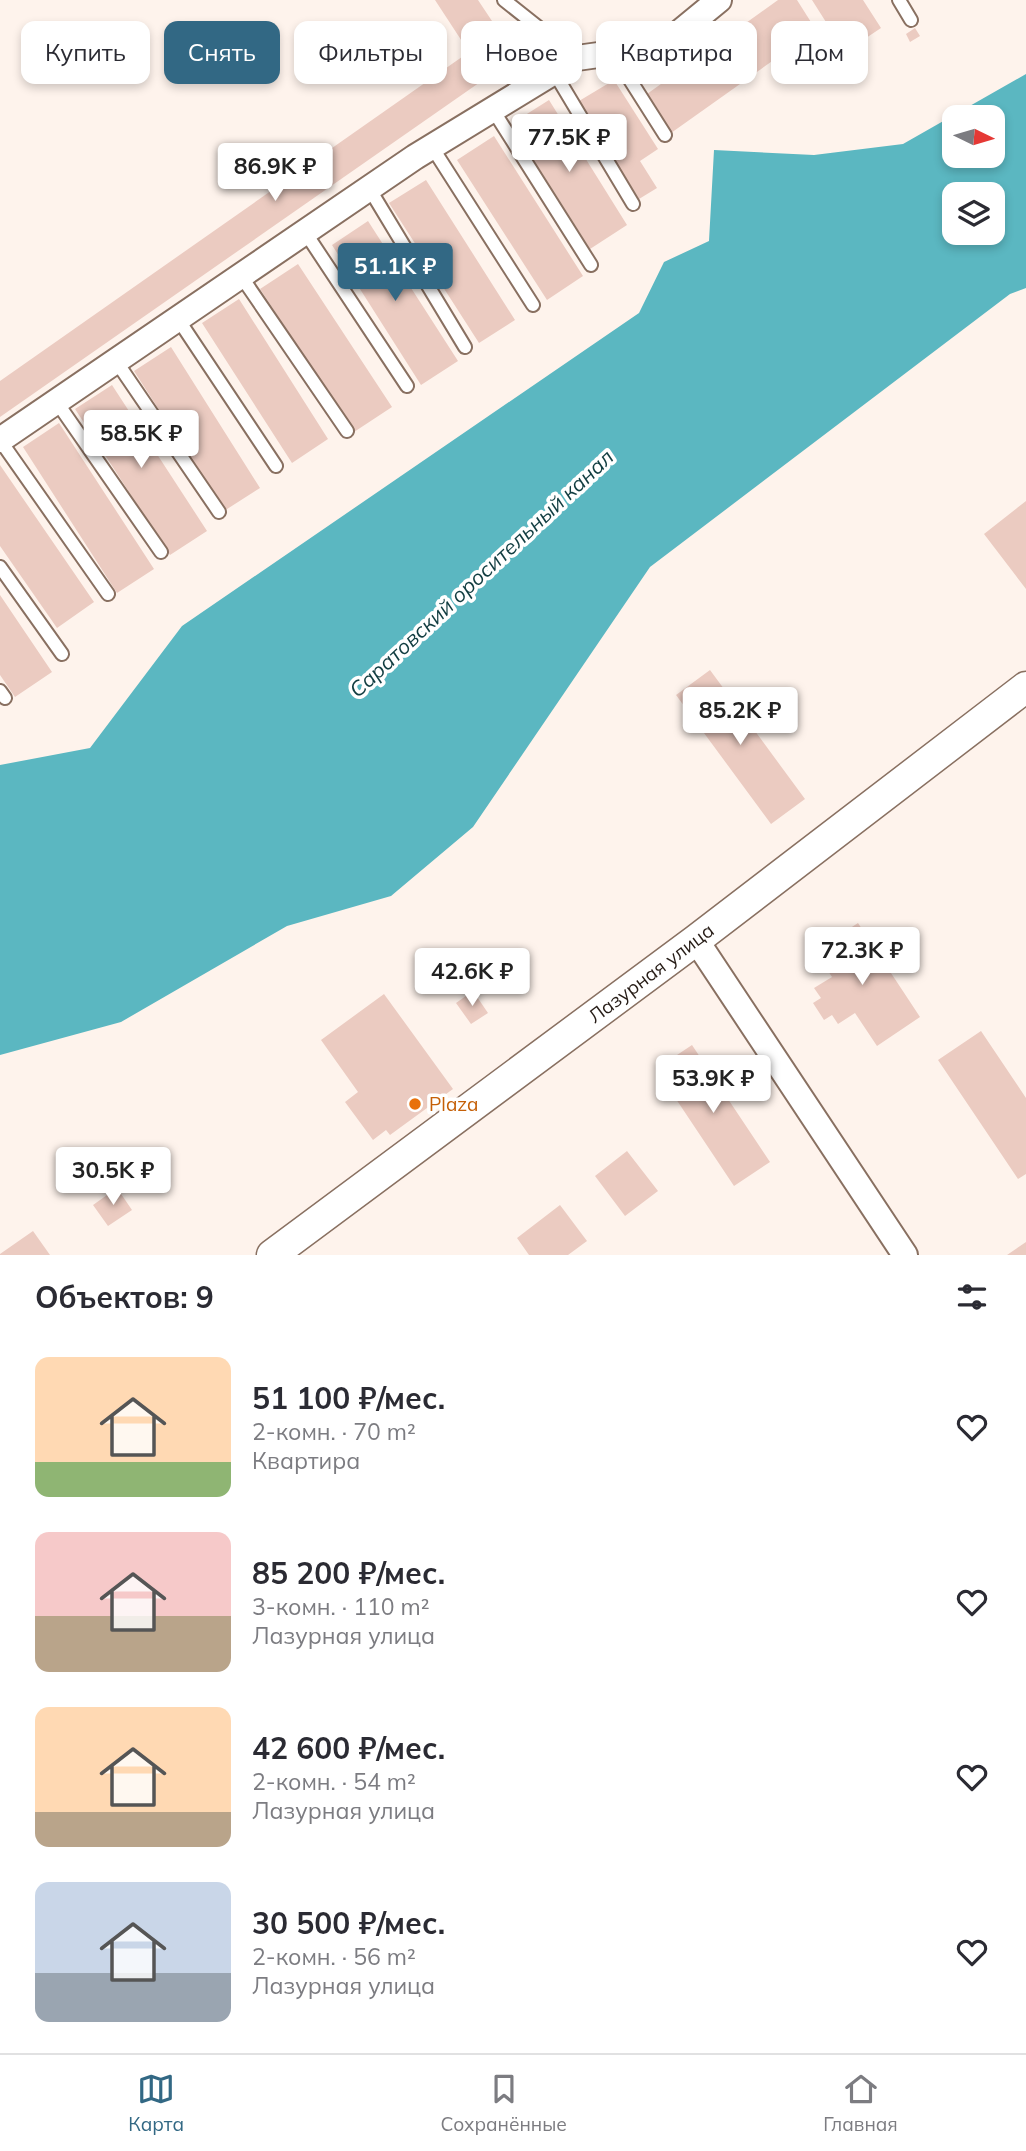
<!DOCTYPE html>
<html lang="ru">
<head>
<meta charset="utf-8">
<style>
	body { margin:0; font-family:Mulish,sans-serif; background:#f7f7f7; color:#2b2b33; height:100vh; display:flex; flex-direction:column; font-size:26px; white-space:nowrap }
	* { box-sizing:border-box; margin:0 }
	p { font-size:23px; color:#7c7c81 }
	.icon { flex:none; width:38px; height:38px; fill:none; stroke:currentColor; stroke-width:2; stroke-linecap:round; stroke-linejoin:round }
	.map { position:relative; height:1255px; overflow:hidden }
	.side { display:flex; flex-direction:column; background:#fff; flex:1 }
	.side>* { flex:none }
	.banner { position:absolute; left:21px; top:21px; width:985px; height:63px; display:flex; gap:14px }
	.needle { width:46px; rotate:95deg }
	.tools { position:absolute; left:942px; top:105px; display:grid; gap:14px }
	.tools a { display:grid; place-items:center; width:63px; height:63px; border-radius:14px; background:#fff; box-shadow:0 4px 10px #0003; font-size:35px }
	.price { position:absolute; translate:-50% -60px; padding:0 16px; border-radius:7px; background:#fff; color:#222; font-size:23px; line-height:46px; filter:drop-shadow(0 2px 4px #0008) }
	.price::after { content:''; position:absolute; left:50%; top:42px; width:21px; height:16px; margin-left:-10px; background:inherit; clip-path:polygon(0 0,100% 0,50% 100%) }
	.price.selected { background:#326884; color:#fff }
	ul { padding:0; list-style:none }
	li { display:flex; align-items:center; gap:21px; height:175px; padding:0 35px }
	li span { display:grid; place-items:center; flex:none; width:196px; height:140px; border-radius:14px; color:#555 }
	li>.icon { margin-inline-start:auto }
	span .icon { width:84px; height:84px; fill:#fffc; stroke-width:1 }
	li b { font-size:30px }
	h2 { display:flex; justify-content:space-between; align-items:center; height:84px; padding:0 35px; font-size:30px }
	.tag { padding:0 24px; border-radius:14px; background:#fff; box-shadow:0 4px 10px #0003; font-size:24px; line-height:63px }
	.tag.selected { background:#326884; color:#fff }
	.dock { display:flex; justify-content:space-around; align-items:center; height:98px; border-top:2px solid #e1e1e2; background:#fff; font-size:19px; color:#7c7c81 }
	.dock a { display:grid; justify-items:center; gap:4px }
	.dock .selected { color:#326884 }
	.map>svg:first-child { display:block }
	.water { fill:#5bb7c1; fill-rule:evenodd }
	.building { fill:#ebcbc1 }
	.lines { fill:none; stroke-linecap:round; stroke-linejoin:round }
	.service-casing { stroke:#897061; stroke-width:16 }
	.minor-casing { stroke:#897061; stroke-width:28 }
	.tertiary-casing { stroke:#897061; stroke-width:33 }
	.service { stroke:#fff; stroke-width:12 }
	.minor { stroke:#fff; stroke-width:24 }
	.tertiary { stroke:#fff; stroke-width:30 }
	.food-dot { fill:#e8710a; stroke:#fff; stroke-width:2.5 }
	.labels { text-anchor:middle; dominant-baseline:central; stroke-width:7; stroke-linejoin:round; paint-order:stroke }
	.street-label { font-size:19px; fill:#261c16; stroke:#fff }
	.food-label { font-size:19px; fill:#c56008; stroke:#fff; text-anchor:start }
	.water-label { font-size:21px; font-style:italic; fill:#113d41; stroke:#fff }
</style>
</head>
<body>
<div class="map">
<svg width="1026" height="1255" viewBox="0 0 1026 1255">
	<rect width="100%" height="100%" fill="#fef3ec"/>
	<path class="water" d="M1026,74V288L1010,294L650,567L473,827L391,896L287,926L121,1022L0,1055V765L90,748L182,626L639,313L664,262L709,241L714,150L814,155L903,144ZM954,117H992V156H954ZM954,194H992V233H954Z"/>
	<path class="building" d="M435,0H478L516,57L0,417V381L469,52Z
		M778,0H797L816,30L671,133L647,94Z
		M812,0H863L881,28L845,52Z
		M915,28L920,36L910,42L906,34Z
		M614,80L658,149L640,161L657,188L639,199L579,101Z
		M549,100L627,225L590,249L511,124Z
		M494,136L583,276L547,300L457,160Z
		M426,180L515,320L479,343L389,203Z
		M368,221L458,361L421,385L332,245Z
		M298,264L392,407L354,432L260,289Z
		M239,299L328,439L292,463L202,323Z
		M171,347L260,488L224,511L134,371Z
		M112,385L207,531L170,555L75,409Z
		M59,423L154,569L117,593L23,447Z
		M0,465L94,602L57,628L0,546Z
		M1026,501V589L984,534Z
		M0,595L52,672L15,697L0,675Z
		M710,670L805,799L771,824L676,695Z
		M858,923L920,1017L877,1046L855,1013L838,1024L832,1015L824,1020L813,1003L821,998L814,988L832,977L815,951Z
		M473,991L488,1013L471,1024L456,1003Z
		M384,994L453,1089L390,1135L386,1130L373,1140L345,1102L358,1092L321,1040Z
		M981,1031L1026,1098V1174L1018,1179L938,1060Z
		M692,1045L770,1162L734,1186L656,1069Z
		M627,1151L658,1191L625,1216L595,1176Z
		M117,1188L132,1210L108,1226L93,1205Z
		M560,1205L587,1241L568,1255H529L517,1238Z
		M33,1231L50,1255H0V1254Z
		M1026,1242V1255H1007Z"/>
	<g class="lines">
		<g class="service-casing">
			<path id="service" d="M504,0L577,58
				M899,0L911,20
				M613,53L665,135
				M554,72L633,204
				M493,110L591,265
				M432,147L533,305
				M369,188L465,347
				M305,232L407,386
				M241,276L347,431
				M178,319L276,466
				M116,361L219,512
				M56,401L161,552
				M0,440L108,594
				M0,567L62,654
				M0,691L5,698"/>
		</g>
		<g class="minor-casing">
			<path id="minor" d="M0,440L415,157L577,58L663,46L719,0
				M696,940L905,1255"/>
		</g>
		<g class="tertiary-casing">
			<path id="tertiary" d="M272,1255L696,940L1026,687"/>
		</g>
		<use href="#service" class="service"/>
		<use href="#minor" class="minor"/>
		<use href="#tertiary" class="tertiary"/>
	</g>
	<circle class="food-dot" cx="415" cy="1104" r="7"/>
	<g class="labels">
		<g class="street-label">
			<text transform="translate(651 973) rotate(-37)">Лазурная улица</text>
		</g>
		<g class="food-label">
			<text x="429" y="1104">Plaza</text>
		</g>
		<g class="water-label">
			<text transform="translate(481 573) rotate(-43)">Саратовский оросительный канал</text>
		</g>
	</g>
</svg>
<div class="tools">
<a><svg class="needle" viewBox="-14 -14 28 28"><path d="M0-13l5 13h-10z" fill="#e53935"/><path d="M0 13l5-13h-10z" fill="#7c7c81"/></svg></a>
<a><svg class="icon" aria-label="layers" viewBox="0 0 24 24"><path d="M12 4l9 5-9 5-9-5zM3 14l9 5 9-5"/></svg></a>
</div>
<b class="price" style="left:569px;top:174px">77.5K ₽</b>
<b class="price" style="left:275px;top:203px">86.9K ₽</b>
<b class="price selected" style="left:395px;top:303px">51.1K ₽</b>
<b class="price" style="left:141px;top:470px">58.5K ₽</b>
<b class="price" style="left:740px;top:747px">85.2K ₽</b>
<b class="price" style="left:862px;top:987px">72.3K ₽</b>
<b class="price" style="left:472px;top:1008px">42.6K ₽</b>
<b class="price" style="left:713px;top:1115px">53.9K ₽</b>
<b class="price" style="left:113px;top:1207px">30.5K ₽</b>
<div class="banner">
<a class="tag">Купить</a>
<a class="tag selected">Снять</a>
<a class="tag">Фильтры</a>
<a class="tag">Новое</a>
<a class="tag">Квартира</a>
<a class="tag">Дом</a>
</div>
</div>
<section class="side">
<h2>Объектов: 9<svg class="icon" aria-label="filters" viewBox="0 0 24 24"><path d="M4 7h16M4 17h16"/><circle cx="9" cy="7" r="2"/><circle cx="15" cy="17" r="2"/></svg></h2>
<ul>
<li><span style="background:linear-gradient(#ffd9b3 75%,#8fb573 0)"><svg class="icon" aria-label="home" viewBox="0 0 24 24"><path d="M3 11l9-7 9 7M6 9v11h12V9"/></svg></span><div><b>51 100 ₽/мес.</b><p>2-комн. · 70 m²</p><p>Квартира</p></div><svg class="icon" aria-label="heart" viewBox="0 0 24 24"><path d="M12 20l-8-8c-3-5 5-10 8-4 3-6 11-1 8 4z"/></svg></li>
<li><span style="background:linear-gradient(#f6c9c9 60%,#b9a48a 0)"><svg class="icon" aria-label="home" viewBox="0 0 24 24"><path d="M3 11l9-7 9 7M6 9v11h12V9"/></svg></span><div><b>85 200 ₽/мес.</b><p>3-комн. · 110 m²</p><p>Лазурная улица</p></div><svg class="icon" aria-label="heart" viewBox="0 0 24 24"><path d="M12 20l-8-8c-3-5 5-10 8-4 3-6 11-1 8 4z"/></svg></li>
<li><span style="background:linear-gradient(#ffd9b3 75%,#b9a48a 0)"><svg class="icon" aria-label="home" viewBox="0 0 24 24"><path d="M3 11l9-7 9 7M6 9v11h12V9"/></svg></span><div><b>42 600 ₽/мес.</b><p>2-комн. · 54 m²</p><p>Лазурная улица</p></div><svg class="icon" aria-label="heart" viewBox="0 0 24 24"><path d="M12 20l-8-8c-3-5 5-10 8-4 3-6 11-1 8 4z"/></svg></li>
<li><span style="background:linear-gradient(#c9d6e8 65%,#9aa5b1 0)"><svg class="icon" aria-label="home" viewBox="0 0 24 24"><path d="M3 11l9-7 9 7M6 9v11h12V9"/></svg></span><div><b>30 500 ₽/мес.</b><p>2-комн. · 56 m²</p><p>Лазурная улица</p></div><svg class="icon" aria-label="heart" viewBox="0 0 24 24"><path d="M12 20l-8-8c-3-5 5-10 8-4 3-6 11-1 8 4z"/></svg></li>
</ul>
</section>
<nav class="dock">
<a class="selected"><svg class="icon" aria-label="map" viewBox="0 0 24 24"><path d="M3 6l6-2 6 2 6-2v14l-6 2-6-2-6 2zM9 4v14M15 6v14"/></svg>Карта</a>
<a><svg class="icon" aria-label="saved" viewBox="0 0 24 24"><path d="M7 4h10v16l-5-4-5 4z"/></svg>Сохранённые</a>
<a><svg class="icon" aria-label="home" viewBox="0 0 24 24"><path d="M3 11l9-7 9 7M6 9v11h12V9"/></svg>Главная</a>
</nav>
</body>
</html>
